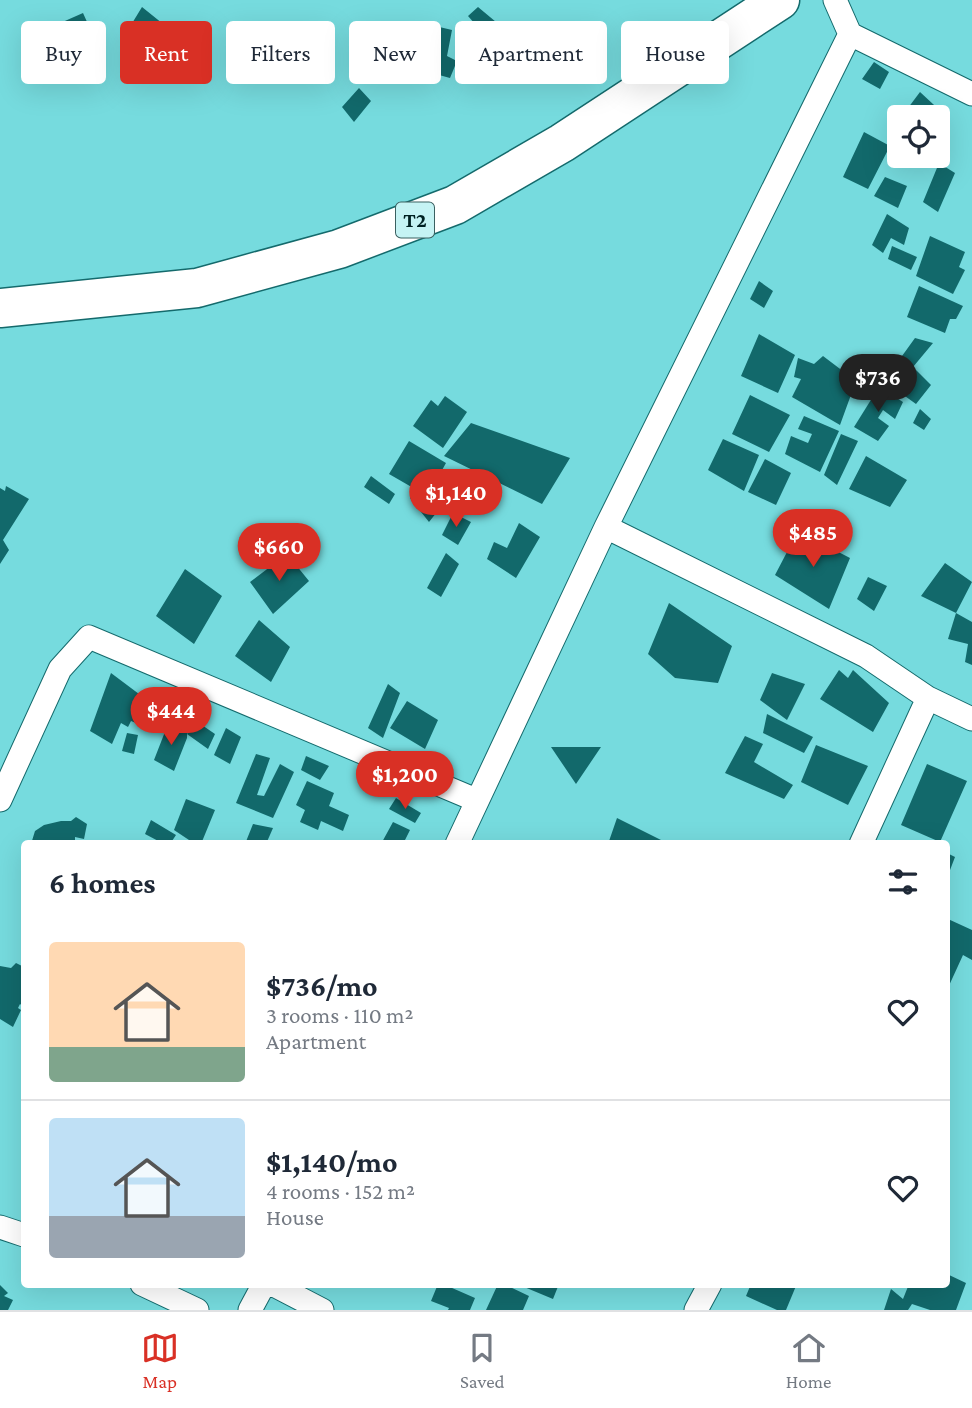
<!DOCTYPE html>
<html lang="en">
<head>
<meta charset="utf-8">
<style>
	body { margin:0; font-family:"Crimson Pro",serif; background:#f6f6f7; color:#1f2937; height:100vh; display:flex; flex-direction:column; font-size:26px; white-space:nowrap }
	* { box-sizing:border-box; margin:0 }
	p { font-size:23px; color:#747a83 }
	.icon { flex:none; width:38px; height:38px; fill:none; stroke:currentColor; stroke-width:2; stroke-linecap:round; stroke-linejoin:round }
	.map { position:relative; flex:1; overflow:hidden }
	.details { position:absolute; left:21px; top:840px; width:929px; height:448px; display:flex; flex-direction:column; background:#fff; border-radius:7px; box-shadow:0 7px 28px #0002 }
	.details>* { flex:none }
	.banner { position:absolute; left:21px; top:21px; width:931px; height:63px; display:flex; gap:14px }
	.buttons { position:absolute; left:887px; top:105px; display:grid; gap:14px }
	.buttons a { display:grid; place-items:center; width:63px; height:63px; border-radius:7px; background:#fff; box-shadow:0 7px 28px #0002; font-size:35px }
	.price { position:absolute; translate:-50% -60px; padding:0 16px; border-radius:24px; background:#d93025; color:#fff; font-size:23px; line-height:46px; filter:drop-shadow(0 2px 4px #0008) }
	.price::after { content:''; position:absolute; left:50%; top:42px; width:21px; height:16px; margin-left:-10px; background:inherit; clip-path:polygon(0 0,100% 0,50% 100%) }
	.price.current { background:#222; color:#fff }
	ul { padding:0; list-style:none }
	li { display:flex; align-items:center; gap:21px; height:175px; padding:0 28px }
	li+li { border-top:2px solid #e0e1e3 }
	li span { display:grid; place-items:center; flex:none; width:196px; height:140px; border-radius:7px; color:#555 }
	li>.icon { margin-inline-start:auto }
	span .icon { width:84px; height:84px; fill:#fffc; stroke-width:1 }
	li b { font-size:30px }
	h2 { display:flex; justify-content:space-between; align-items:center; height:84px; padding:0 28px; font-size:30px }
	.chip { padding:0 24px; border-radius:7px; background:#fff; box-shadow:0 7px 28px #0002; font-size:24px; line-height:63px }
	.chip.current { background:#d93025; color:#fff }
	.tab-bar { display:flex; justify-content:space-around; align-items:center; height:98px; border-top:2px solid #e0e1e3; background:#fff; font-size:19px; color:#747a83 }
	.tab-bar a { display:grid; justify-items:center; gap:4px }
	.tab-bar .current { color:#d93025 }
	.map>svg:first-child { display:block }
	.building { fill:#12696b }
	.lines { fill:none; stroke-linecap:round; stroke-linejoin:round }
	.street-casing { stroke:#146a6c; stroke-width:25 }
	.highway-casing { stroke:#146a6c; stroke-width:41 }
	.street { stroke:#fff; stroke-width:23 }
	.highway { stroke:#fff; stroke-width:38 }
	.labels { text-anchor:middle; dominant-baseline:central; stroke-width:7; stroke-linejoin:round; paint-order:stroke }
	.shield { fill:#c5f3f4; stroke:#3b6061; stroke-width:2 }
	.shield-label { font-size:21px; font-weight:bold; fill:#002122 }
</style>
</head>
<body>
<div class="map">
<svg width="972" height="1310" viewBox="0 0 972 1310">
	<rect width="100%" height="100%" fill="#76dbde"/>
	<path class="building" d="M142,7L178,36L162,54L131,25Z
		M478,7L496,22L472,53L461,44L475,24L468,16Z
		M83,13L101,53L66,68L49,28Z
		M431,25L452,30L447,56L457,61L450,78L421,70Z
		M391,58L402,70L389,84L381,69Z
		M874,62L889,72L880,89L862,79Z
		M359,88L371,101L354,122L342,107Z
		M920,92L947,117L938,132V117H911L905,112Z
		M864,132L890,146L868,189L843,177Z
		M939,163L955,173L938,212L923,202Z
		M885,177L907,186L898,208L874,196Z
		M887,214L909,228L904,245L891,238L883,253L872,245Z
		M930,236L965,252L959,267L965,270L953,294L916,276Z
		M892,246L917,257L911,270L888,259Z
		M759,281L773,291L764,308L750,299Z
		M919,286L963,306L956,319H950L945,333L907,317Z
		M759,334L795,355L778,393L741,376Z
		M915,338L933,343L913,367L931,385L916,404L884,381Z
		M823,356L856,381L840,425L792,397L801,379L794,377L798,358L814,364Z
		M879,387L903,402L895,419L883,410L878,418L889,426L878,441L854,427Z
		M750,395L790,415L769,452L732,434Z
		M445,396L467,412L443,448L413,426L431,400L438,406Z
		M920,409L931,419L924,430L913,423Z
		M804,416L839,431L820,472L785,454L791,436L808,443L812,434L798,429Z
		M471,423L570,458L542,504L444,456Z
		M841,434L858,441L837,485L824,475Z
		M723,439L759,455L744,491L708,470Z
		M409,441L446,463L441,472L457,487L429,522L410,498L415,489L389,474Z
		M866,456L907,480L890,507L849,489Z
		M765,459L791,473L776,505L748,492Z
		M371,476L395,494L389,504L364,487Z
		M6,486L29,499L3,540L9,550L0,564V488L5,491Z
		M453,513L471,522L458,545L442,535Z
		M519,523L540,537L516,578L487,559L494,542L507,548Z
		M798,531L850,558L829,609L775,575Z
		M446,553L459,564L441,597L427,588Z
		M287,554L309,581L273,614L250,582Z
		M945,563L972,582L956,613L921,596Z
		M185,569L222,596L194,644L156,616Z
		M868,577L887,586L874,611L857,599Z
		M669,603L732,646L718,683L675,678L648,654Z
		M956,613L972,622V665L965,662L968,644L948,639Z
		M259,620L290,647L271,682L235,656Z
		M839,670L848,678L853,670L889,703L873,732L820,699Z
		M111,673L155,706L148,719L140,715L136,723L131,721L128,727L121,723L112,744L90,731Z
		M772,673L805,684L787,720L760,700Z
		M388,684L400,693L383,738L368,728Z
		M407,701L438,720L425,749L390,728Z
		M767,714L813,737L804,753L763,733Z
		M196,721L215,734L208,749L187,734Z
		M168,724L187,731V738L174,771L154,760Z
		M226,728L241,737L230,764L214,755Z
		M127,733L138,735L134,754L122,751Z
		M745,736L763,744L754,762L793,785L784,799L725,773Z
		M816,745L868,766L848,805L801,782Z
		M551,747H601L576,784Z
		M256,754L270,758L257,795L264,796L280,764L294,772L273,818L236,803Z
		M306,756L329,766L320,780L301,770Z
		M927,764L967,781L940,842L901,825Z
		M307,781L334,793L329,806L349,815L343,831L321,821L318,830L300,822L305,810L296,805Z
		M396,798L421,813L415,823L389,809Z
		M186,799L215,810L201,844H195L174,830Z
		M76,817L87,824L84,839L75,837V840L83,844H31L35,831L44,825L61,821H71Z
		M617,818L669,844H608Z
		M151,820L176,835L170,844H164L145,834Z
		M393,822L410,830L403,844H381Z
		M253,824L273,828L266,844H245Z
		M947,853L955,857L947,878Z
		M948,919L972,930V960L963,955L947,990Z
		M16,963L24,967V1007L20,1004L18,1008L21,1010L13,1027L0,1019V966L11,968Z
		M947,1274L966,1283L956,1310H930L912,1304L908,1310H884L891,1289L903,1299L909,1284H947Z
		M438,1284H443L475,1298L470,1310H448L449,1308L431,1301Z
		M498,1284H504L529,1296L523,1310H486Z
		M517,1284H559L553,1299Z
		M751,1284H794L796,1286L786,1310H777L746,1296Z
		M0,1285L8,1293L4,1296L13,1300L8,1310H0Z"/>
	<g class="lines">
		<g class="street-casing">
			<path id="street" d="M835,0L850,34L972,94
				M606,527L866,656L928,698L972,719
				M0,800L60,669L89,637L476,800
				M457,844L606,527L850,34
				M861,844L928,698
				M0,1227L24,1235
				M142,1284L197,1310
				M272,1284L322,1310
				M250,1310L264,1284
				M696,1310L710,1284"/>
		</g>
		<g class="highway-casing">
			<path id="highway" d="M0,308L197,288L339,249L455,205L562,143L780,0"/>
		</g>
		<use href="#street" class="street"/>
		<use href="#highway" class="highway"/>
	</g>
	<g class="labels">
		<rect class="shield" x="396" y="202.5" width="38" height="35" rx="5"/>
		<g class="shield-label">
			<text x="415" y="220">T2</text>
		</g>
	</g>
</svg>
<div class="buttons">
<a><svg class="icon" aria-label="locate" viewBox="0 0 24 24"><circle cx="12" cy="12" r="6"/><path d="M12 2v4M12 18v4M2 12h4M18 12h4"/></svg></a>
</div>
<b class="price current" style="left:878px;top:414px">$736</b>
<b class="price" style="left:456px;top:529px">$1,140</b>
<b class="price" style="left:813px;top:569px">$485</b>
<b class="price" style="left:279px;top:583px">$660</b>
<b class="price" style="left:171px;top:747px">$444</b>
<b class="price" style="left:405px;top:811px">$1,200</b>
<div class="banner">
<a class="chip">Buy</a>
<a class="chip current">Rent</a>
<a class="chip">Filters</a>
<a class="chip">New</a>
<a class="chip">Apartment</a>
<a class="chip">House</a>
</div>
<section class="details">
<h2>6 homes<svg class="icon" aria-label="filters" viewBox="0 0 24 24"><path d="M4 7h16M4 17h16"/><circle cx="9" cy="7" r="2"/><circle cx="15" cy="17" r="2"/></svg></h2>
<ul>
<li><span style="background:linear-gradient(#ffd9b3 75%,#7fa58c 0)"><svg class="icon" aria-label="home" viewBox="0 0 24 24"><path d="M3 11l9-7 9 7M6 9v11h12V9"/></svg></span><div><b>$736/mo</b><p>3 rooms · 110 m²</p><p>Apartment</p></div><svg class="icon" aria-label="heart" viewBox="0 0 24 24"><path d="M12 20l-8-8c-3-5 5-10 8-4 3-6 11-1 8 4z"/></svg></li>
<li><span style="background:linear-gradient(#bfe0f5 70%,#9aa5b1 0)"><svg class="icon" aria-label="home" viewBox="0 0 24 24"><path d="M3 11l9-7 9 7M6 9v11h12V9"/></svg></span><div><b>$1,140/mo</b><p>4 rooms · 152 m²</p><p>House</p></div><svg class="icon" aria-label="heart" viewBox="0 0 24 24"><path d="M12 20l-8-8c-3-5 5-10 8-4 3-6 11-1 8 4z"/></svg></li>
</ul>
</section>
</div>
<nav class="tab-bar">
<a class="current"><svg class="icon" aria-label="map" viewBox="0 0 24 24"><path d="M3 6l6-2 6 2 6-2v14l-6 2-6-2-6 2zM9 4v14M15 6v14"/></svg>Map</a>
<a><svg class="icon" aria-label="saved" viewBox="0 0 24 24"><path d="M7 4h10v16l-5-4-5 4z"/></svg>Saved</a>
<a><svg class="icon" aria-label="home" viewBox="0 0 24 24"><path d="M3 11l9-7 9 7M6 9v11h12V9"/></svg>Home</a>
</nav>
</body>
</html>
